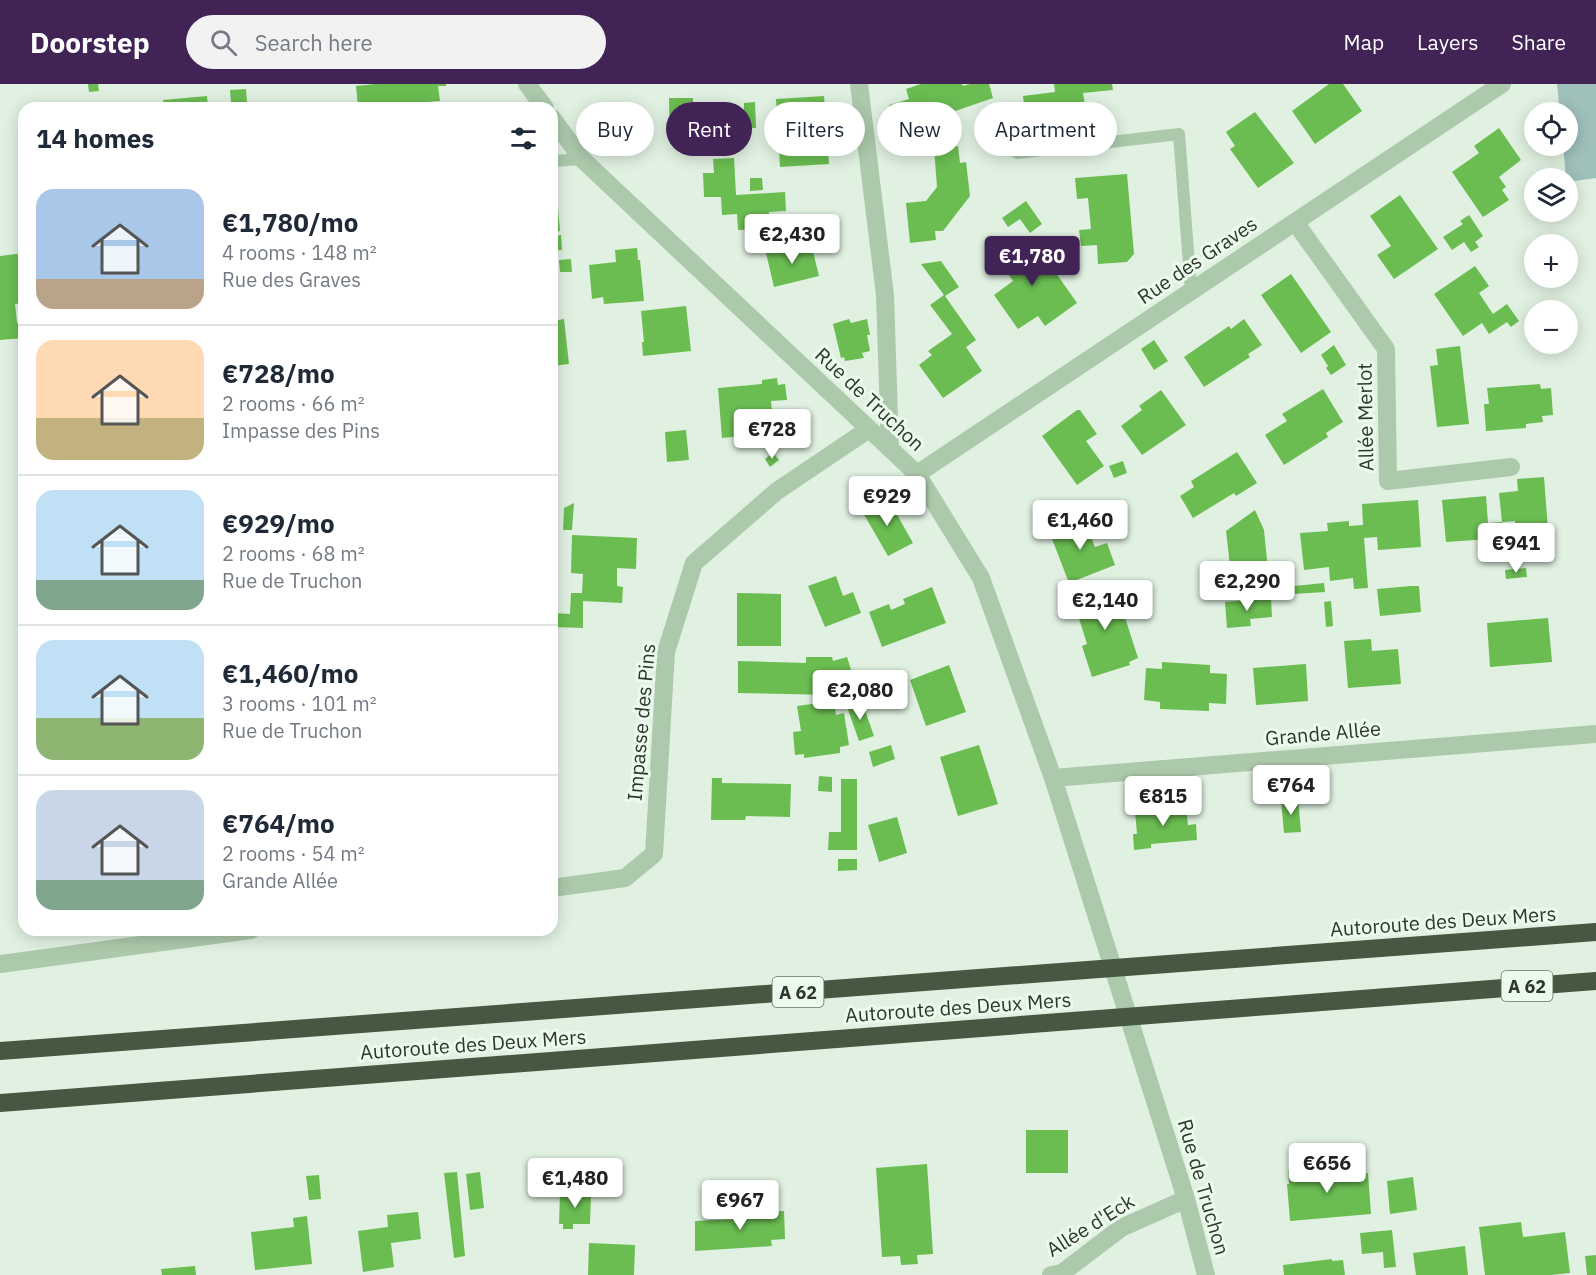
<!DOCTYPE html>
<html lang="en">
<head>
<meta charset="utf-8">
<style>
	body { margin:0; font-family:"IBM Plex Sans",sans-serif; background:#f2f2f3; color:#1f2937; height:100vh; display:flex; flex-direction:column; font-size:22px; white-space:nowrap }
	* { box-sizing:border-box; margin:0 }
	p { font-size:20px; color:#747a83 }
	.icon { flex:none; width:33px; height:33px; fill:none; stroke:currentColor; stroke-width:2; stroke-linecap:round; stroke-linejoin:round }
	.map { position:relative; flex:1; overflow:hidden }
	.sheet { position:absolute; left:18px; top:18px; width:540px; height:834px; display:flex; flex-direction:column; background:#fff; border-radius:18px; box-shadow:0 3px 15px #0003 }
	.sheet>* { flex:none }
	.guide { position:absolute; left:576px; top:18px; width:570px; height:54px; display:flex; gap:12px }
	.fabs { position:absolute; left:1524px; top:18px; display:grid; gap:12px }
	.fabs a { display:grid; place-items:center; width:54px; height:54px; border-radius:50%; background:#fff; box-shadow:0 3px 15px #0003; font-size:30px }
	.price { position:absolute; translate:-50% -51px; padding:0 14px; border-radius:6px; background:#fff; color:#222; font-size:20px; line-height:39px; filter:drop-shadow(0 2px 3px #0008) }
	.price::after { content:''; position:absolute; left:50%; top:36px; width:18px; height:14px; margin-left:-9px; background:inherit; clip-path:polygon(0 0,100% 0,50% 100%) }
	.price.on { background:#412356; color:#fff }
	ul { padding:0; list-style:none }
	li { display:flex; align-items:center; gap:18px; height:150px; padding:0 18px }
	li+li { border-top:2px solid #e0e1e3 }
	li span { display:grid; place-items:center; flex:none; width:168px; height:120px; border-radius:18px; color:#555 }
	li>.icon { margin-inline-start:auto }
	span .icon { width:72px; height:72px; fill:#fffc; stroke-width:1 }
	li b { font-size:26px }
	h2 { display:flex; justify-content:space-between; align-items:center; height:72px; padding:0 18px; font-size:26px }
	.chip { padding:0 21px; border-radius:27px; background:#fff; box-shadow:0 3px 15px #0003; font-size:21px; line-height:54px }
	.chip.on { background:#412356; color:#fff }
	header { display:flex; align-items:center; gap:36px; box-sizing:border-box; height:84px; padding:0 30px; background:#412356; color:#fff }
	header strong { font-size:28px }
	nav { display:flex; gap:33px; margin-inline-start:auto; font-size:21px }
	.search { width:420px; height:54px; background:#f2f2f3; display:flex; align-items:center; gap:15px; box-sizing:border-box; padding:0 21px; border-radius:33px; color:#747a83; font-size:22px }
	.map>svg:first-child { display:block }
	.green { fill:#a0c0bb }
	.building { fill:#6bbd52 }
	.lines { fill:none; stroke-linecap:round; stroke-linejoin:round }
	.lane { stroke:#adc9ac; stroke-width:12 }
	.street { stroke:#adc9ac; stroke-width:18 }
	.highway { stroke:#465842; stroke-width:18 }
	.labels { text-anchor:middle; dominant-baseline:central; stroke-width:6; stroke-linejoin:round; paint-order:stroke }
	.shield { fill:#ecf9ed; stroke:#667265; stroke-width:1.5 }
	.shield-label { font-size:18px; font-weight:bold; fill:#2d382b }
	.street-label { font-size:20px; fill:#2d382b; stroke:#ecf9ed }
</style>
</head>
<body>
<header>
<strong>Doorstep</strong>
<div class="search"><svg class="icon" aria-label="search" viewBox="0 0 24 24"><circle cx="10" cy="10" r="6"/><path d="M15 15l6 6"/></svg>Search here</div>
<nav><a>Map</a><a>Layers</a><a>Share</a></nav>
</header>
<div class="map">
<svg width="1596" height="1191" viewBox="0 0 1596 1191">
	<rect width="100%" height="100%" fill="#e0f1e1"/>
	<path class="green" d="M1557,0H1596V94L1568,98L1566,94L1563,62H1568V28H1560Z"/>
	<path class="building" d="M88,0H98L99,7L89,8Z
		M375,0H446V2H438L440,17L358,24L356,2Z
		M921,0H962L963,2L970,0H989L993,14L941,32L944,41L900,55L889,21L909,15L906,5Z
		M1054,0H1112L1113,6L1083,9L1085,21L1095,20L1097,37L1027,44L1023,12L1055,8Z
		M1329,0H1343L1362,27L1315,60L1292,27Z
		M246,5L247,18L231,19L230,6Z
		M207,12L208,24H164L163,16Z
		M824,12L829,80L780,83L776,15Z
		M669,14H693V18H687V26L714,25L715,59L670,60Z
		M755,18L756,44H744V19Z
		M1255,28L1294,79L1258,104L1230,65L1235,62L1226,48Z
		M1499,44L1521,76L1499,93L1506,103L1502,106L1509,116L1483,133L1452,88L1479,69L1474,62Z
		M958,62L960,79L966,78L970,112L943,147H935L936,156L910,159L906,119L926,117L937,103L934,64Z
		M734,74L736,111L785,108L786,127L769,128L770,145L738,146L737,130L722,131L721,113H704L703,89H714L713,75Z
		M552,89H555L560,147L552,148Z
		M1127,90L1134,170L1127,178L1098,180L1097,161L1081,162L1079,146L1091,145L1088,114L1077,115L1075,94Z
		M750,94H762L763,106L750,107Z
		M1400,111L1438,165L1394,195L1377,171L1391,162L1370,132Z
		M1026,117L1042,140L1030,149L1020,135L1008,143L1002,134Z
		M1469,131L1483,152L1475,158L1479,163L1471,168L1464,158L1452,166L1443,153L1463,140L1460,137Z
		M808,133L810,155L794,156L792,134Z
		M783,146L785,158L763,161L761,149Z
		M561,151L562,166L552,167V152Z
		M1030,152L1077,219L1045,242L1038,232L1018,245L994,211L1013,197L998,175Z
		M811,159L819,192L774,203L766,169Z
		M637,164L638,176H640L644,217L604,220L603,213L592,215L589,181L616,178L615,166Z
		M24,169V219L15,220L17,239L24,238V254L0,256V172Z
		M571,175L572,188H560L559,176Z
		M941,177L959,203L945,212L976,256L966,263L982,287L943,314L919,281L932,271L928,267L952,250L930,221L944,211L921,180Z
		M1475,182L1489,202L1479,209L1493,230L1507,220L1519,237L1511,243L1507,238L1489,250L1482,239L1463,252L1434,210Z
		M1291,190L1331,248L1301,269L1261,211Z
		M686,222L691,267L643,272L642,258H644L641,227Z
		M564,235L569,280L552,282V237Z
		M849,235L851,239L867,235L870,251H867L870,267L862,269L864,274L845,277L844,273L841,274L833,240Z
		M1244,235L1262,261L1248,270L1250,273L1204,303L1184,273L1229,242L1231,245Z
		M1154,256L1168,277L1154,286L1141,265Z
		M1334,261L1346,281L1331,291L1326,284L1328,282L1321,271Z
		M1460,262L1469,340L1437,343L1430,282L1438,281L1436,265Z
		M777,294L778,301L785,300L787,316L771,317L774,349L722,354L718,304L762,300V296Z
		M1540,300L1541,305L1551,304L1553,331L1542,332L1543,338L1526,340V344L1486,347L1484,320H1489L1487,304Z
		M1323,305L1343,338L1326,349L1328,353L1284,381L1265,351L1287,337L1282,330Z
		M1161,306L1186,341L1142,371L1121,342L1142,326L1139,322Z
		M1077,326H1080L1097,350L1086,357L1104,382L1077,401L1042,352Z
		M686,346L689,376L667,378L665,348Z
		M1237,368L1257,399L1236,412L1234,409L1193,434L1180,412L1194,403L1191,397Z
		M773,369L779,376L770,383L765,375Z
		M1123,377L1127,389L1114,394L1109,382Z
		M1544,393L1550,472L1518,474L1515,437L1502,438L1503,468L1491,469L1489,455L1446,458L1442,416L1486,412L1488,439L1502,438L1499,409L1518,407L1517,395Z
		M887,413L913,459L888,472L862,427Z
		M1418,416L1421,463L1378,466L1377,453L1364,454L1368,504L1354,505L1353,494L1330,497L1329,483L1304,486L1300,449L1328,447L1327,439L1349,437V442L1363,441L1362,420Z
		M574,419L572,446H563L564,424Z
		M1255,426L1264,446L1269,496L1232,499L1226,447Z
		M1083,434L1095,463L1107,459L1115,481L1069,499L1049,447Z
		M572,451L637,454L636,485L617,484V502L623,503L622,519L583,517V544L552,543V529L570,530L571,509H582L583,490L571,489Z
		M1526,484L1527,493L1506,495L1505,486Z
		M836,492L843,512L853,508L861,529L825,543L808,502Z
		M1114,499L1138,574L1129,578L1130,581L1092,593L1082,562L1087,560L1077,528L1080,527L1076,511Z
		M1324,499L1325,508L1294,510V502Z
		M1411,502H1419L1421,528L1380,532L1377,505Z
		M932,503L946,539L882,563L869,528L889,520L891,526L905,520L903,515Z
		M737,509L781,510V562H737Z
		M1271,514L1272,533L1250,535L1251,542L1227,544L1225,518Z
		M1331,517L1333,542L1326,543L1324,518Z
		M1548,534L1552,578L1490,583L1487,539Z
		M1371,555L1372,567L1398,565L1401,600L1348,604L1344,557Z
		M806,573H832L833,577L847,573L853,592L840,597L839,593H832L835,611L738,609V577L806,579Z
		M1162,578L1210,581V589L1227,590L1226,620L1209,619V627L1160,625V618L1144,616L1146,584L1162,585Z
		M1306,580L1308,617L1256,621L1253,584Z
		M949,581L966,628L926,642L910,596Z
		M552,594H558V627L552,626Z
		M834,617L836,631L844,629L849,661L840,663V669L804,674V670L795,671L793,648L801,647L797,622Z
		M862,618L874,652L859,657L847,623Z
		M891,661L895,675L873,683L869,668Z
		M979,661L998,720L958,732L940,673Z
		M819,692L832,693V708L818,707Z
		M712,694H722V699L791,700L790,733L746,732L745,736H711Z
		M841,695H857V766H828L829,748H841Z
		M1298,715L1301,748L1284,749L1281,716Z
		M1186,723L1188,741L1196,740L1197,756L1151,760V764L1134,766L1133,750H1137L1135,727Z
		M897,733L907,769L879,778L868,741Z
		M838,775H857V786L838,787Z
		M1026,1046H1068V1089H1026Z
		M927,1080L933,1170L917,1171L918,1180L901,1181L900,1172L882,1173L876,1084Z
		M1346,1082L1347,1091L1368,1089L1371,1130L1290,1137L1287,1100H1289L1288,1087Z
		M457,1088L465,1172L454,1174L444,1089Z
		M480,1088L484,1124L470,1126L466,1090Z
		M319,1091L321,1115L309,1116L306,1092Z
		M1413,1093L1417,1126L1390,1130L1387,1097Z
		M560,1109H591L590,1140H573V1145H563V1140H559Z
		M784,1127L785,1155L771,1156L772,1162L695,1167V1137L737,1135V1129Z
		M418,1128L421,1155L391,1159L394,1183L363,1188L358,1147L388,1143L387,1131Z
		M307,1132L312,1180L255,1186L251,1148L294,1143L293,1134Z
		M1521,1138L1523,1153L1565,1148L1570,1189L1551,1191H1485L1479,1143Z
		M1392,1146L1396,1183L1384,1184L1383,1168L1362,1170L1360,1149Z
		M589,1159L635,1161L634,1191H588Z
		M1465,1162L1468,1191H1416L1413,1169Z
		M1596,1171V1191H1587L1585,1172Z
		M1332,1175V1177L1343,1176L1345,1191H1284L1283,1181Z
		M195,1182L196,1191H162L161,1185Z"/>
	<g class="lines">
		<path class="lane" d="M999,56L1017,69L1179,50L1191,207
			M552,77L582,75"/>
		<path class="street" d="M527,0L545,24
			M859,0L885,211L890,364
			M552,34L582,75L917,390L981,494L1053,694L1186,1115L1206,1191
			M1295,138L1386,265L1388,397L1511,383
			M917,390L1502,0
			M1053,694L1596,650
			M552,804L625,794L654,770L666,568L694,479L777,407L869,345
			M0,880L251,846
			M1051,1191L1062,1189L1121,1144L1186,1115"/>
		<path class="highway" d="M0,967L1596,848
			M0,1019L1596,897"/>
	</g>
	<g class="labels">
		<g class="shield">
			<rect x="1501.5" y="887" width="51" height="30" rx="4.5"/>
			<rect x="772.5" y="893" width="51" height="30" rx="4.5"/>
		</g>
		<g class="shield-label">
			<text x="1527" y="902">A 62</text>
			<text x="798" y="908">A 62</text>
		</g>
		<g class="street-label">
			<text transform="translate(1197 176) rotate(-34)">Rue des Graves</text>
			<text transform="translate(870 315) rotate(43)">Rue de Truchon</text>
			<text transform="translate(1365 333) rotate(-91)">Allée Merlot</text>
			<text transform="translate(641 638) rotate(-85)">Impasse des Pins</text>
			<text transform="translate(1323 649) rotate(-5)">Grande Allée</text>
			<text transform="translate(1443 837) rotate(-4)">Autoroute des Deux Mers</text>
			<text transform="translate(958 923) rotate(-4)">Autoroute des Deux Mers</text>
			<text transform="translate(473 960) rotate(-4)">Autoroute des Deux Mers</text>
			<text transform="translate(1204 1103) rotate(74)">Rue de Truchon</text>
			<text transform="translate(1090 1141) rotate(-32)">Allée d'Eck</text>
		</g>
	</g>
</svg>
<div class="fabs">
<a><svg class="icon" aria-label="locate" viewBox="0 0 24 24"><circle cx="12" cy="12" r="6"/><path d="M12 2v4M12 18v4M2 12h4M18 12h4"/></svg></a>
<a><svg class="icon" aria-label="layers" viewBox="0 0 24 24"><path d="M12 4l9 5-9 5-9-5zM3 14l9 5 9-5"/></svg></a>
<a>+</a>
<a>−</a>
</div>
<b class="price" style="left:792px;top:181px">€2,430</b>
<b class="price on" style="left:1032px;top:203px">€1,780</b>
<b class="price" style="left:772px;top:376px">€728</b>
<b class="price" style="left:887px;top:443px">€929</b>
<b class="price" style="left:1080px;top:467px">€1,460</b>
<b class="price" style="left:1516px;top:490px">€941</b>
<b class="price" style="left:1247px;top:528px">€2,290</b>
<b class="price" style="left:1105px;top:547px">€2,140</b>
<b class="price" style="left:860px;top:637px">€2,080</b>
<b class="price" style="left:1291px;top:732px">€764</b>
<b class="price" style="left:1163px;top:743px">€815</b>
<b class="price" style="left:1327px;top:1110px">€656</b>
<b class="price" style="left:575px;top:1125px">€1,480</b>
<b class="price" style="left:740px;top:1147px">€967</b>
<div class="guide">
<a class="chip">Buy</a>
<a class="chip on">Rent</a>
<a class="chip">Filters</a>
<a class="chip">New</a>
<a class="chip">Apartment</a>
</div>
<section class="sheet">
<h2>14 homes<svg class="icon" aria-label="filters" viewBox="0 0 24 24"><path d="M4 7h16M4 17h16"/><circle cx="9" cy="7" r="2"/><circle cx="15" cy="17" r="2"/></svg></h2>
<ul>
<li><span style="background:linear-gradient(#a9c7e8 75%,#b9a48a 0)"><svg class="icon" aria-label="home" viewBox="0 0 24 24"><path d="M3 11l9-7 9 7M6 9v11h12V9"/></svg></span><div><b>€1,780/mo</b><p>4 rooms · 148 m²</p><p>Rue des Graves</p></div></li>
<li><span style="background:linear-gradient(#ffd9b3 65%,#c2b280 0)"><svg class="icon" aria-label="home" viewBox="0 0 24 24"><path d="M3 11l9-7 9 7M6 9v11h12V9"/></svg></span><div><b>€728/mo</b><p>2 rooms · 66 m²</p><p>Impasse des Pins</p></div></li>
<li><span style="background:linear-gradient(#bfe0f5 75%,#7fa58c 0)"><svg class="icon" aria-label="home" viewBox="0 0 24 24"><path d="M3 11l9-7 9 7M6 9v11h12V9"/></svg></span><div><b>€929/mo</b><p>2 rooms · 68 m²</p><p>Rue de Truchon</p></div></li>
<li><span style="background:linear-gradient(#bfe0f5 65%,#8fb573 0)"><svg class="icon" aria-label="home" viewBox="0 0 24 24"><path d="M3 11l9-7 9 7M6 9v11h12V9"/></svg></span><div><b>€1,460/mo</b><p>3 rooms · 101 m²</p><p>Rue de Truchon</p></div></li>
<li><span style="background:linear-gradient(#c9d6e8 75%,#7fa58c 0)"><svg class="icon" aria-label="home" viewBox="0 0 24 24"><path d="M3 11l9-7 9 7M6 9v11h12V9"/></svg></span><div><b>€764/mo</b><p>2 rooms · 54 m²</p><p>Grande Allée</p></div></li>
</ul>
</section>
</div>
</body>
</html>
